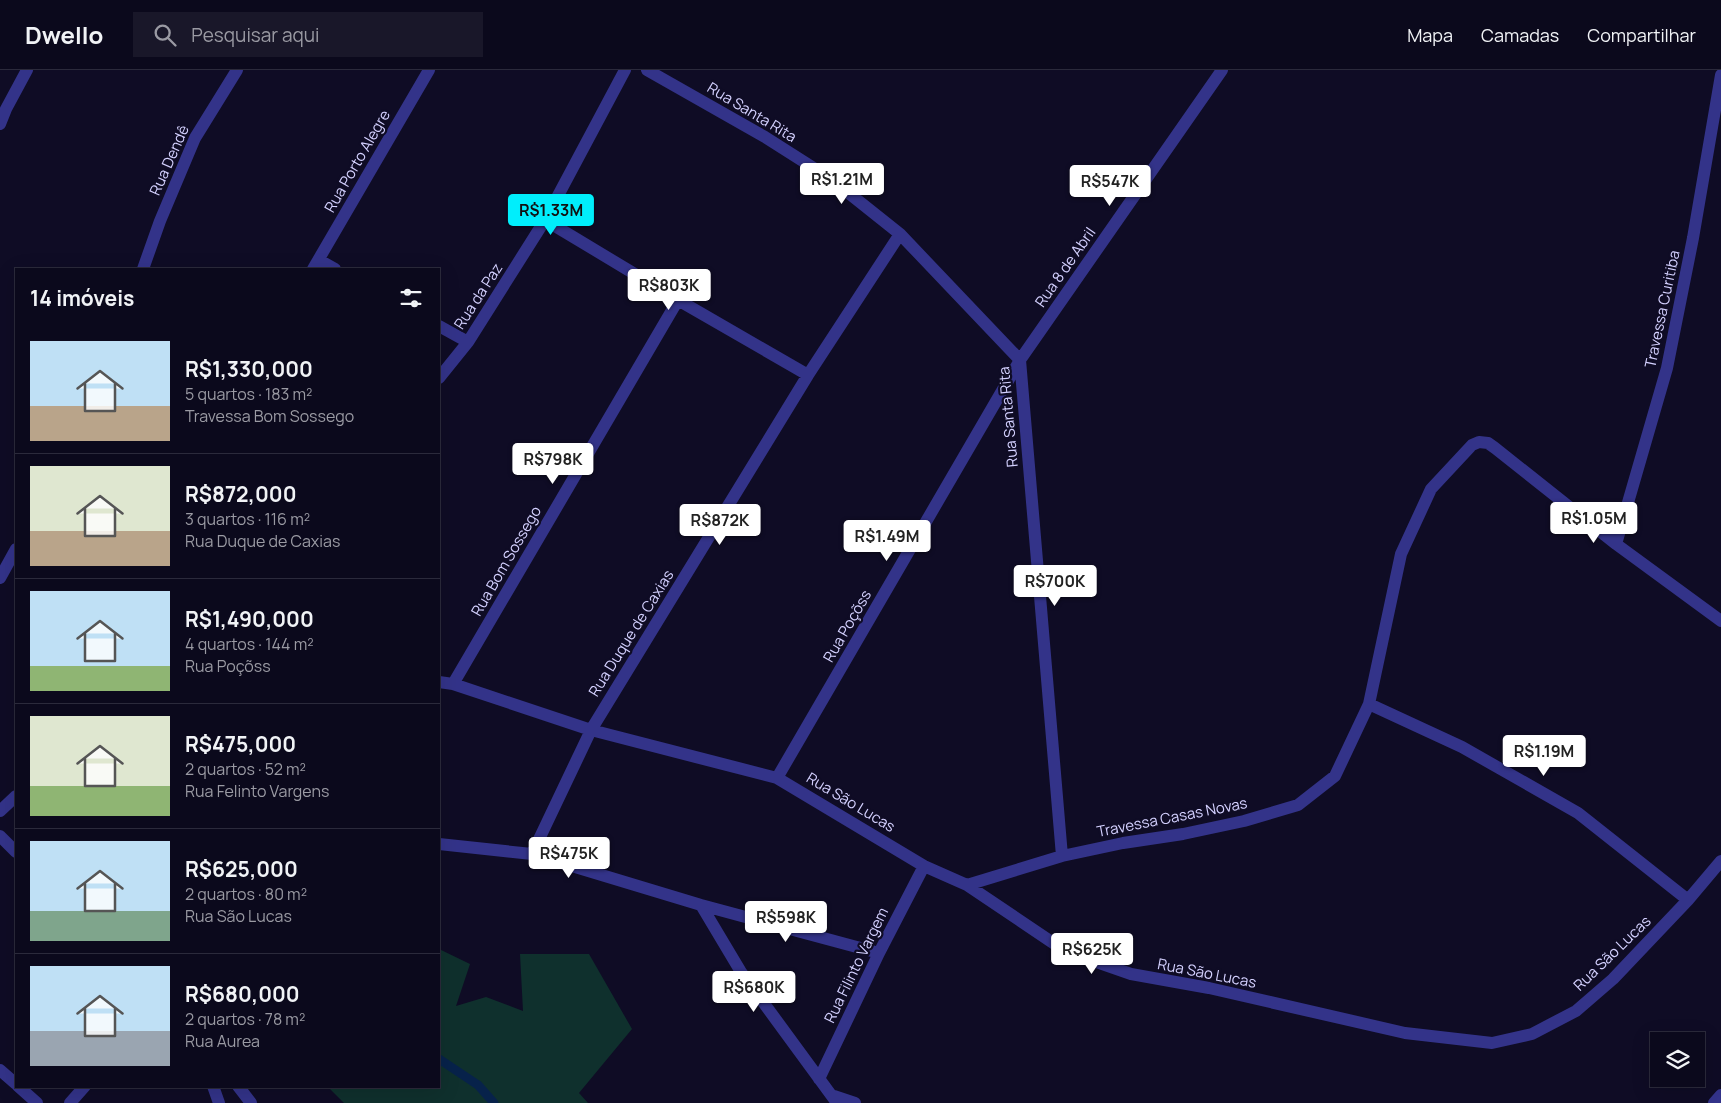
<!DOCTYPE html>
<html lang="pt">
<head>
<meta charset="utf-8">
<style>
	body { margin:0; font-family:Manrope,sans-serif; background:#191729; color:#f1f3f6; height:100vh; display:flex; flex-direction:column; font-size:19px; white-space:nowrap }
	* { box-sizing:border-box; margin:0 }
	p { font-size:16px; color:#9a9aa3 }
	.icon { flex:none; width:28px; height:28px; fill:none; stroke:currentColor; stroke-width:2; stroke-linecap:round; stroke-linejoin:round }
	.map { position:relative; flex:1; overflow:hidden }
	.drawer { position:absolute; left:15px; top:198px; width:425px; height:820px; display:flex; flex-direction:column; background:#0b091c; border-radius:0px; box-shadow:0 5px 20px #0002,0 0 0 1px #2b2a3b }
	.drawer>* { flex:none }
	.tools { position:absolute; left:1650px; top:962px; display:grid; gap:10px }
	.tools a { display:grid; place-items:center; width:55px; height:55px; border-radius:0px; background:#0b091c; box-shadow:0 5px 20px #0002,0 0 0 1px #2b2a3b; font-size:25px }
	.price { position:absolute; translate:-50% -42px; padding:0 11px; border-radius:5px; background:#fff; color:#222; font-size:16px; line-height:32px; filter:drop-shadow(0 1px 2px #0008) }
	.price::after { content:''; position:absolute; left:50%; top:30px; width:15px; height:11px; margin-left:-8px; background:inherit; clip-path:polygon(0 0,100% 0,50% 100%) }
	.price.on { background:#00eefc; color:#111 }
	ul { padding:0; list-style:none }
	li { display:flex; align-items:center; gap:15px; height:125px; padding:0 15px }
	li+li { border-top:1px solid #2b2a3b }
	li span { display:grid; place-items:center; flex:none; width:140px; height:100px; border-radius:0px; color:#555 }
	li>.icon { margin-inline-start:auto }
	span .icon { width:60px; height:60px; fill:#fffc; stroke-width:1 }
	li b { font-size:21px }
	h2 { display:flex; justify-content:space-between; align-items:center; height:60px; padding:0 15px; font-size:21px }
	header { display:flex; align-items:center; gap:30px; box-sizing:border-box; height:70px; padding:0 25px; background:#0b091c; border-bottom:1px solid #2b2a3b }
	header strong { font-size:24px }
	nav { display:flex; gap:28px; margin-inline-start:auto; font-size:18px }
	.search { width:350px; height:45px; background:#191729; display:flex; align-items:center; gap:12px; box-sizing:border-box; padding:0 18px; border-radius:0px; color:#9a9aa3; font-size:19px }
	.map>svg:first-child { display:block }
	.green { fill:#0f302d }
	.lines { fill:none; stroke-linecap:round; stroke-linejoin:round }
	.stream { stroke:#07224a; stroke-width:9 }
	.minor { stroke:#333389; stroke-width:12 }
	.labels { text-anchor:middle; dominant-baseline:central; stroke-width:4.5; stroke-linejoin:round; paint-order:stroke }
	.street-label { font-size:15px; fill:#d4d1ff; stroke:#0f0c25 }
</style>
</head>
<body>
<header>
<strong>Dwello</strong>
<div class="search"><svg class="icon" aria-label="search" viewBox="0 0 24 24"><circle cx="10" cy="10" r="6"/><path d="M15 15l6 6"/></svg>Pesquisar aqui</div>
<nav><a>Mapa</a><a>Camadas</a><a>Compartilhar</a></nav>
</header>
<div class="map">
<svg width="1721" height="1033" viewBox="0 0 1721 1033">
	<rect width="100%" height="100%" fill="#0f0c25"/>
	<path class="green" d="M439,879L470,894L456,936L486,927L523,941L520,884H589L632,959L579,1023L588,1033H344L327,1016H439Z"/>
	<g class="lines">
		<path class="stream" d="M439,989L478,1015L494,1033"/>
		<path class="minor" d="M647,0L765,67L831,109L900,164L1020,290L1062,786
			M0,54L6,39L27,0
			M545,150L678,230L808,305
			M319,190L335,199
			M143,199L160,151L195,68L237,0
			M313,199L429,0
			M439,256L468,272
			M439,308L468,272L545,150L625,0
			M1616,474L1667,298L1693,168L1721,5
			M0,508L16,479
			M439,612L453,614L591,660L777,708L924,796L967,815L1065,881L1131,904L1209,918L1405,963L1492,973L1532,964L1576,941L1613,909L1688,830L1721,791
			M453,614L678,230
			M1369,634L1462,677L1578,743L1688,830
			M777,708L1020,290L1222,0
			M0,741L16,726
			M0,766L16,782
			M439,774L532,784L701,835L879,883
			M532,784L591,660L808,305L900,164
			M967,815L1062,786L1123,773L1183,764L1244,751L1298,735L1335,706L1369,634L1401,484L1431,419L1472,375L1479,372L1488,373L1495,378L1616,474L1721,551
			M701,835L741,902L837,1033
			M0,1000L16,1014
			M819,1009L879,883L924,796
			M18,1016L37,1033
			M213,1016L219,1033
			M238,1016L251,1033
			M834,1026L855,1033
			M70,1033L85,1016
			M1714,1033L1721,1025"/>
	</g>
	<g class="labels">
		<g class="street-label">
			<text transform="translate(752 42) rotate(31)">Rua Santa Rita</text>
			<text transform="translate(169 90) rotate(-66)">Rua Dendê</text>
			<text transform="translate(357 91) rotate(-60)">Rua Porto Alegre</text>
			<text transform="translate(1065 197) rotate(-55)">Rua 8 de Abril</text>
			<text transform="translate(478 226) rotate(-57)">Rua da Paz</text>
			<text transform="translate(1662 239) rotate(-78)">Travessa Curitiba</text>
			<text transform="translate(1008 347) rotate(-95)">Rua Santa Rita</text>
			<text transform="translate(506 491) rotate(-60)">Rua Bom Sossego</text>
			<text transform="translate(847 556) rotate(-60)">Rua Poçõss</text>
			<text transform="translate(631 563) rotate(-58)">Rua Duque de Caxias</text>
			<text transform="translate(851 732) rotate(31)">Rua São Lucas</text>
			<text transform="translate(1172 747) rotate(-11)">Travessa Casas Novas</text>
			<text transform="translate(1612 883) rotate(-44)">Rua São Lucas</text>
			<text transform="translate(856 895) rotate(-64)">Rua Filinto Vargem</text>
			<text transform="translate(1207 903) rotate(11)">Rua São Lucas</text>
		</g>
	</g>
</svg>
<div class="tools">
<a><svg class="icon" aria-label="layers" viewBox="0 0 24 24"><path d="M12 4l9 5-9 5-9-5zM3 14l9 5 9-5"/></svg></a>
</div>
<b class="price" style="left:842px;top:135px">R$1.21M</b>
<b class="price" style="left:1110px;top:137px">R$547K</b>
<b class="price on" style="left:551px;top:166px">R$1.33M</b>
<b class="price" style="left:669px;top:241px">R$803K</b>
<b class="price" style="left:553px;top:415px">R$798K</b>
<b class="price" style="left:1594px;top:474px">R$1.05M</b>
<b class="price" style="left:720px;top:476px">R$872K</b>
<b class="price" style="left:887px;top:492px">R$1.49M</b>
<b class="price" style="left:1055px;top:537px">R$700K</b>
<b class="price" style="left:1544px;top:707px">R$1.19M</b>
<b class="price" style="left:569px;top:809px">R$475K</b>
<b class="price" style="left:786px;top:873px">R$598K</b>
<b class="price" style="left:1092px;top:905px">R$625K</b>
<b class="price" style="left:754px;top:943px">R$680K</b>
<section class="drawer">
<h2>14 imóveis<svg class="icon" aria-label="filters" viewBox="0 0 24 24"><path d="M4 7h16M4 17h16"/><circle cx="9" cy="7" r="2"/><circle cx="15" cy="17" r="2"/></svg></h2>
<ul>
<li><span style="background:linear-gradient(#bfe0f5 65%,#b9a48a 0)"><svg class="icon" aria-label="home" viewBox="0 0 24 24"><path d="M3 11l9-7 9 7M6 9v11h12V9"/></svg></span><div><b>R$1,330,000</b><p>5 quartos · 183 m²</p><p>Travessa Bom Sossego</p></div></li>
<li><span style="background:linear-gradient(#dfe7d0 65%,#b9a48a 0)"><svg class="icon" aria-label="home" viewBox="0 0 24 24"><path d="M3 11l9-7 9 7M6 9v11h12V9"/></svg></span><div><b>R$872,000</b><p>3 quartos · 116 m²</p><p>Rua Duque de Caxias</p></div></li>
<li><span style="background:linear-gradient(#bfe0f5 75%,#8fb573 0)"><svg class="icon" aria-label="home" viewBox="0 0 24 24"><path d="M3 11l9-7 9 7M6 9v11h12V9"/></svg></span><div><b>R$1,490,000</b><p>4 quartos · 144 m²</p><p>Rua Poçõss</p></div></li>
<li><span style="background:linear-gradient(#dfe7d0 70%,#8fb573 0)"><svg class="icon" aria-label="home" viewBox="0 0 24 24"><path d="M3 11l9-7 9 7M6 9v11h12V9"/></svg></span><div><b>R$475,000</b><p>2 quartos · 52 m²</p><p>Rua Felinto Vargens</p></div></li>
<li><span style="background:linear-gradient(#bfe0f5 70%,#7fa58c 0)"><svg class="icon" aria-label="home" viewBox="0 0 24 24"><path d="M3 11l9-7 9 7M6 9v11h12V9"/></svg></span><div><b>R$625,000</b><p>2 quartos · 80 m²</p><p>Rua São Lucas</p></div></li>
<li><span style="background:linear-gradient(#bfe0f5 65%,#9aa5b1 0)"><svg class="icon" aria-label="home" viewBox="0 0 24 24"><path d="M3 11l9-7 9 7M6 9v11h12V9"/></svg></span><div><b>R$680,000</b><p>2 quartos · 78 m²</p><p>Rua Aurea</p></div></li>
</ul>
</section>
</div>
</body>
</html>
